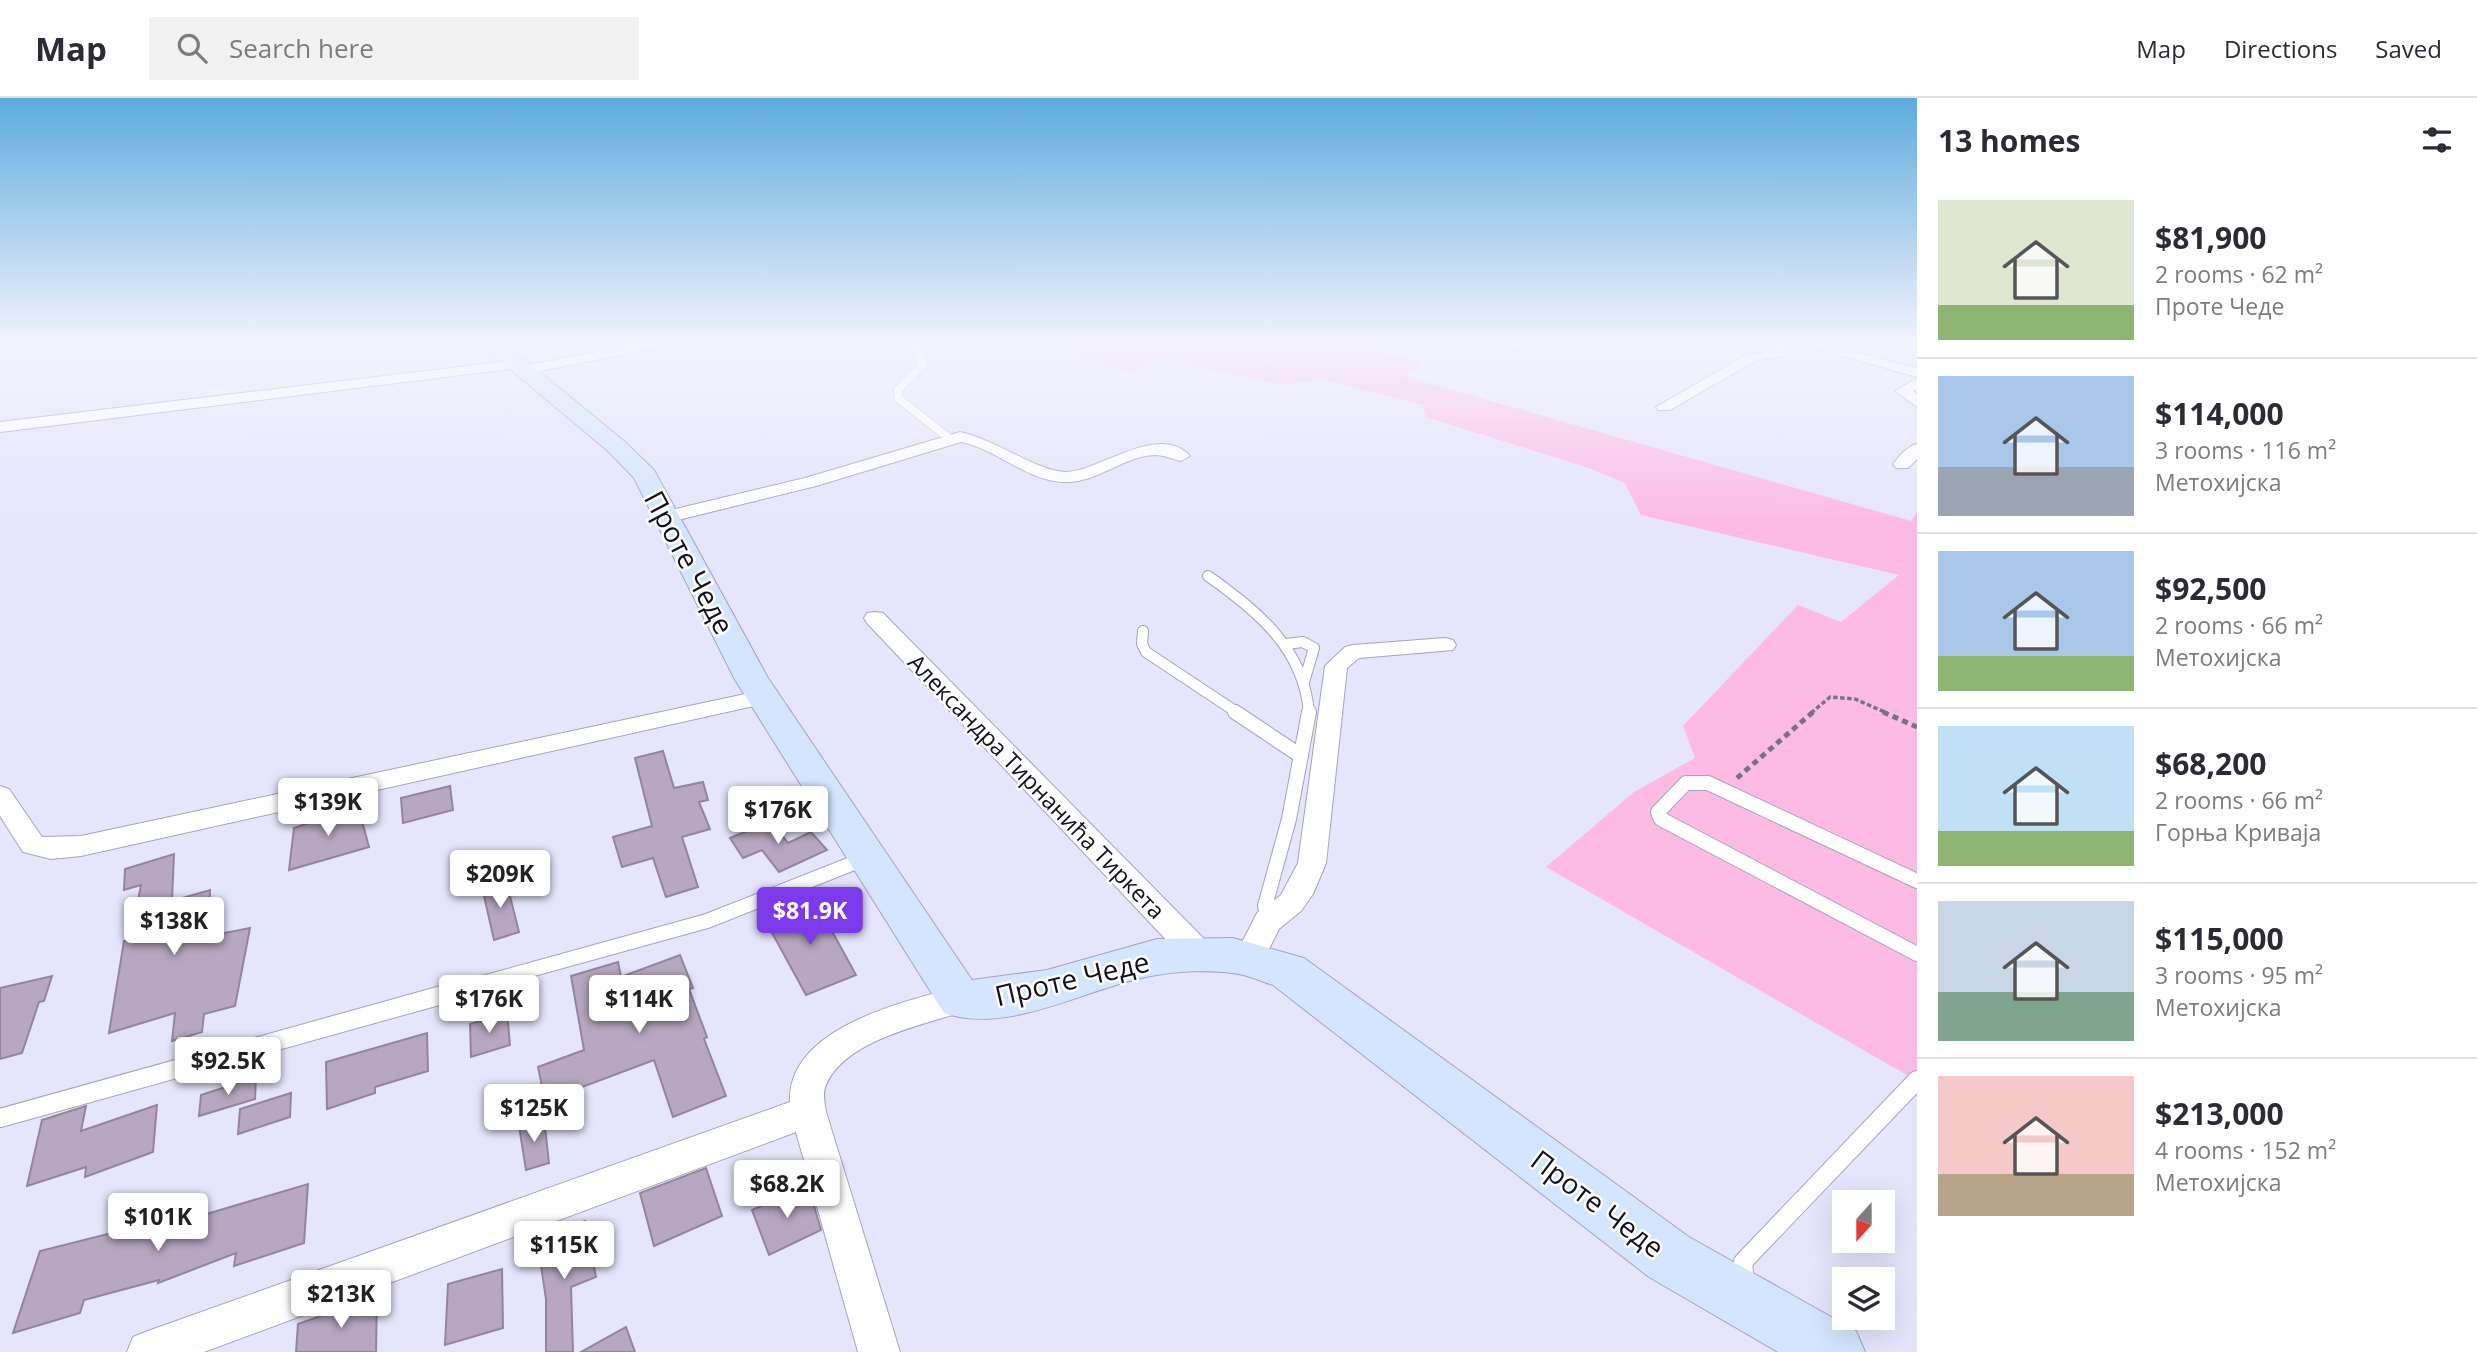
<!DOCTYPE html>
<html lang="en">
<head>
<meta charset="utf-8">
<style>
	body { margin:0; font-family:"Open Sans",sans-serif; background:#f2f2f3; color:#2b2b33; height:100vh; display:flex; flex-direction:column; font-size:26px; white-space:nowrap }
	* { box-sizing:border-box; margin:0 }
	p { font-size:23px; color:#7c7c81 }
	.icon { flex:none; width:38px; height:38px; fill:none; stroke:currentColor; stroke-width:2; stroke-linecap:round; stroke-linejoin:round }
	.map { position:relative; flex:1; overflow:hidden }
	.side { display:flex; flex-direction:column; background:#fff; width:560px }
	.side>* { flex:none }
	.needle { width:46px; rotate:201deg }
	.buttons { position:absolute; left:1832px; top:1092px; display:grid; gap:14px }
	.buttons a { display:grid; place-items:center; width:63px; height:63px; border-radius:0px; background:#fff; box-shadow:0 7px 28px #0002; font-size:35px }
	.price { position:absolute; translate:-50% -60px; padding:0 16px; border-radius:7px; background:#fff; color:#222; font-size:23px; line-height:46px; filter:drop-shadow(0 2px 4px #0008) }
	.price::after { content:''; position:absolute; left:50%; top:42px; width:21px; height:16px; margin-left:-10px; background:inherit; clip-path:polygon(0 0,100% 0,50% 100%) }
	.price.selected { background:#7c3aed; color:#fff }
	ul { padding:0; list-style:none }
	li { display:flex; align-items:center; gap:21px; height:175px; padding:0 21px }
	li+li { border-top:2px solid #e1e1e2 }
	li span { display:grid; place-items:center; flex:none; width:196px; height:140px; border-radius:0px; color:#555 }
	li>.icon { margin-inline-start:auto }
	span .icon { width:84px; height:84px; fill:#fffc; stroke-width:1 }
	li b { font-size:30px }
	h2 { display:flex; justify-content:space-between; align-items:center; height:84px; padding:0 21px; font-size:30px }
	header { display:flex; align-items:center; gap:42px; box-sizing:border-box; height:98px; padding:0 35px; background:#fff; border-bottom:2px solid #e1e1e2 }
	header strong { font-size:33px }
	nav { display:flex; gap:38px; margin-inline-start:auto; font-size:24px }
	.search { width:490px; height:63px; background:#f2f2f3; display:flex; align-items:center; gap:18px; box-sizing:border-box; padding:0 24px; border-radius:0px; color:#7c7c81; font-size:26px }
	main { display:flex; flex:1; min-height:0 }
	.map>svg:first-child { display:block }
	.green { fill:#fdbbe3 }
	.building { fill:#b7a7c0; stroke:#94859c; stroke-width:2 }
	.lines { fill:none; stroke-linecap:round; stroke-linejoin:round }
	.lane-far3-casing { stroke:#a5a4bf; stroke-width:9 }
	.lane-far2-casing { stroke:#a5a4bf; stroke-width:12 }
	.lane-far1-casing { stroke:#a5a4bf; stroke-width:16 }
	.lane-casing { stroke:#a5a4bf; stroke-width:20 }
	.street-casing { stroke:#a5a4bf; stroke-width:2 }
	.secondary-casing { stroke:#a5a4bf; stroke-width:2 }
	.path-far1 { stroke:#747484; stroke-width:3.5; stroke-dasharray:4.5 2.5; stroke-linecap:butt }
	.path { stroke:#747484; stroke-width:5; stroke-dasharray:6 4.5; stroke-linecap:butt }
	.lane-far3 { stroke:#fff; stroke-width:8 }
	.lane-far2 { stroke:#fff; stroke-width:10 }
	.lane-far1 { stroke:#fff; stroke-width:14 }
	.lane { stroke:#fff; stroke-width:18 }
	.street { fill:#fff; fill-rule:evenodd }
	.secondary { fill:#d4e5ff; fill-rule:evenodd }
	.labels { text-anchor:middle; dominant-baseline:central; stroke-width:5; stroke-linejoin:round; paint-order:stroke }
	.street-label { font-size:23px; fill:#12111b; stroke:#fff }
	.near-street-label { font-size:28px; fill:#12111b; stroke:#fff }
</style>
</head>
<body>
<header>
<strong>Map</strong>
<div class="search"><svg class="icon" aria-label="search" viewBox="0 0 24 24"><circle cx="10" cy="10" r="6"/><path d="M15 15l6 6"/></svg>Search here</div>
<nav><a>Map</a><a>Directions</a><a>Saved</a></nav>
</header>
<main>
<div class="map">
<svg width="1917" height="1254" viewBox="0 0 1917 1254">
	<rect width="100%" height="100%" fill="#e5e5fc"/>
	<path class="green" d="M1076,246H1351L1424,264L1403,278L1911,423L1917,414V983L1546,769L1634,694L1695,660L1683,628L1798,507L1841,524L1899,477L1641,417L1625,385L1586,369L1426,319L1423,307L1321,281L1281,287L1160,260L1133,275L1067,256Z"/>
	<path class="building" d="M663,653L674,690L703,684L708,702L699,704L710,731L682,739L698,789L666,799L653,760L622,769L613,739L652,728L635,660Z
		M450,688L453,712L403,725L401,700Z
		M358,708L369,749L289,772L294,730Z
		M772,723L788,745L811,734L827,752L779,774L762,752L743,760L730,740Z
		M174,756L172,803L210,792L209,838L250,830L235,908L204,916L202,934L172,943L175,915L109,935L124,843H130L141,787L124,792L125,771Z
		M506,782L519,834L494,842L482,789Z
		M815,802L856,877L806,897L764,820Z
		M680,857L693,890L689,891L707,939L704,941L726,998L673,1019L654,962L545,1003L538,969L584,952L571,878L618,864L621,879Z
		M52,878L44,903L39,904L22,955L0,961V890Z
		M507,915L510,947L471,959L470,926Z
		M427,935L428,973L375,989V995L327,1011L326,964Z
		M256,979L255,1001L199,1018L201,997Z
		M291,995L290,1019L238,1036L240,1011Z
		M157,1007L153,1054L85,1079L86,1069L27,1088L42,1022L86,1008L81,1033Z
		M544,1020L549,1065L526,1072L519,1028Z
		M706,1070L722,1118L654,1148L640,1095Z
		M308,1086L304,1145L234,1168L236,1155L158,1185L159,1182L84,1202L80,1215L13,1235L40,1153L112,1135L117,1118L148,1110L140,1141L210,1115Z
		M808,1087L821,1132L769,1157L752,1112Z
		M585,1123L596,1179L571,1189L573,1254H546V1201L537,1141Z
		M502,1171L503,1230L445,1247L448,1186Z
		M377,1198L376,1254H296L298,1226Z
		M626,1229L635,1254H581Z"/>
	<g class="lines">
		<g class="lane-far3-casing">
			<path id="lane-far3" d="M912,246L919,254L923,266L898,292V300L950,341"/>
		</g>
		<g class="lane-far2-casing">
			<path id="lane-far2" d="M1208,478C1258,513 1304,551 1309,615
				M1143,533L1142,546L1146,554L1238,615
				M1286,546L1303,544L1314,550L1304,584"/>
		</g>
		<g class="lane-far1-casing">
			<path id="lane-far1" d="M1235,614L1301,658
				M1917,783L1708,685H1686L1658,714L1661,721L1917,856
				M1268,823L1265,808L1289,721L1309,614
				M461,891L707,823L864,761"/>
		</g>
		<g class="lane-casing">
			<path id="lane" d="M0,1020L467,890
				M1745,1186L1743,1164L1917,982"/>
		</g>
		<g class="street-casing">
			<path id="street" d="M635,246H662L655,250L525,276L520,275L519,270L0,334V324L518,262L523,263L524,268Z
				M1513,246H1529L1518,252L1513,251Z
				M1781,246H1797L1782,258L1755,263L1670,312H1658L1656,309L1746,257L1773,252Z
				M1801,246H1823L1917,270V279Z
				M1917,280V291L1913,293L1917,296V309L1895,293Z
				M960,334C995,341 1038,374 1066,374C1100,373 1159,324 1190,358L1181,363C1172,361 1164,357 1155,357C1124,358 1098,384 1067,384C1028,385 998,351 961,344L816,388L666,425L657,419L659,415L805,380Z
				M1917,346V361L1908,370H1896L1893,366C1899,358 1908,348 1917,346Z
				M875,514L883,515L1210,847L1214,856L1210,865L1199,868L1188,865L867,525L864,520L867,515Z
				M1445,540L1453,542L1456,547L1453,552L1359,560L1347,570L1326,765L1313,796L1301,813L1279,831L1260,869L1249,872L1238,869L1234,860L1257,815L1281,797L1298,765L1325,568L1345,549L1353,547Z
				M764,592L772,594L776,599L772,604L81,758L51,761L23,754L0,718V688L9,691L42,739L81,738Z
				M960,889L971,893L976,902L971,911C929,926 846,940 826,987C822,995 825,1006 826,1014L900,1254H858L796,1034L204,1254H127L133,1239L148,1233L790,1004C787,930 904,903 960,889Z"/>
		</g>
		<g class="secondary-casing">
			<path id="secondary" d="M480,246H503L525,262L624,343L654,372L768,580L972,882L1047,872L1157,841L1233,840L1304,860L1689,1139L1856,1233L1865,1254H1778L1649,1179L1273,887C1260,883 1246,876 1232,875C1210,872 1179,873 1157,877C1091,887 1011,938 944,915L734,580L634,380L608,353Z"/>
		</g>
		<path class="path-far1" d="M1811,615L1830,599L1855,601L1887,615"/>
		<path class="path" d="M1883,614L1917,629
			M1737,680L1813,614"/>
		<use href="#lane-far3" class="lane-far3"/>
		<use href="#lane-far2" class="lane-far2"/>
		<use href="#lane-far1" class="lane-far1"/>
		<use href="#lane" class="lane"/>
		<use href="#street" class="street"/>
		<use href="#secondary" class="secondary"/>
	</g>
	<linearGradient id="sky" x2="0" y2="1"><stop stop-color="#5dabdd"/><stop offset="0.58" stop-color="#f3f3fe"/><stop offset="1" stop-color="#f3f3fe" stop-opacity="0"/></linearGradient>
	<rect width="1917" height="421" fill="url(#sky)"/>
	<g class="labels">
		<g class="street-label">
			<text transform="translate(1037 688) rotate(46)">Александра Тирнанића Тиркета</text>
		</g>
		<g class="near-street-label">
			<text transform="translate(690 464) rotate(62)">Проте Чеде</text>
			<text transform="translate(1072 880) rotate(-13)">Проте Чеде</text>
			<text transform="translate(1598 1105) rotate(37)">Проте Чеде</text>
		</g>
	</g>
</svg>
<div class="buttons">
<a><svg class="needle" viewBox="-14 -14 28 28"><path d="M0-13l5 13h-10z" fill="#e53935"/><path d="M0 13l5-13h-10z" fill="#7c7c81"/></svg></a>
<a><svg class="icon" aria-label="layers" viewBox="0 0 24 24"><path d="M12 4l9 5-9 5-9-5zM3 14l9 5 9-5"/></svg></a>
</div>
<b class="price" style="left:328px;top:740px">$139K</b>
<b class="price" style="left:778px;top:748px">$176K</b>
<b class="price" style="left:500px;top:812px">$209K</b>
<b class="price selected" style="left:810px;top:849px">$81.9K</b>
<b class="price" style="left:174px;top:859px">$138K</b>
<b class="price" style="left:489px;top:937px">$176K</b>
<b class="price" style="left:639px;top:937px">$114K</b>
<b class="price" style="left:228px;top:999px">$92.5K</b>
<b class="price" style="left:534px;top:1046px">$125K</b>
<b class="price" style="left:787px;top:1122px">$68.2K</b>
<b class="price" style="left:158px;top:1155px">$101K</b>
<b class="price" style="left:564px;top:1183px">$115K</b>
<b class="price" style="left:341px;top:1232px">$213K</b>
</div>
<section class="side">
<h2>13 homes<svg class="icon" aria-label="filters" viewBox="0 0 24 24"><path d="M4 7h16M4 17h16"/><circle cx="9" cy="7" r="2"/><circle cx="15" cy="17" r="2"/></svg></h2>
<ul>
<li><span style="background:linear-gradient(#dfe7d0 75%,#8fb573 0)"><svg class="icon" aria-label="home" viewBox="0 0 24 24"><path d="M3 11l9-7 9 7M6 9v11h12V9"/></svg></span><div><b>$81,900</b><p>2 rooms · 62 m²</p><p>Проте Чеде</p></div></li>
<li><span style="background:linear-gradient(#a9c7e8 65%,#9aa5b1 0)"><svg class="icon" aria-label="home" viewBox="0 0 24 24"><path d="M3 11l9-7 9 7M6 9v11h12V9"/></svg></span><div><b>$114,000</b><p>3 rooms · 116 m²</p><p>Метохијска</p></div></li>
<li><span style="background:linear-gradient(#a9c7e8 75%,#8fb573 0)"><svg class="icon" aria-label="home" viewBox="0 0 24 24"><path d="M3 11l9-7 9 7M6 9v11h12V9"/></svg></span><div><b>$92,500</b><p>2 rooms · 66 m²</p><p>Метохијска</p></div></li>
<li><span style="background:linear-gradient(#bfe0f5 75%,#8fb573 0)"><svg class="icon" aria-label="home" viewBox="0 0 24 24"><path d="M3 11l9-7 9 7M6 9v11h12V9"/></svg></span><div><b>$68,200</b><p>2 rooms · 66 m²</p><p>Горња Криваја</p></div></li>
<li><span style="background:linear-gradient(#c9d6e8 65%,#7fa58c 0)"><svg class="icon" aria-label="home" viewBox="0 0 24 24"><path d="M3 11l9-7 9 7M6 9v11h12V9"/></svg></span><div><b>$115,000</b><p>3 rooms · 95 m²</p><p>Метохијска</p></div></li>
<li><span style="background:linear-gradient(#f6c9c9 70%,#b9a48a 0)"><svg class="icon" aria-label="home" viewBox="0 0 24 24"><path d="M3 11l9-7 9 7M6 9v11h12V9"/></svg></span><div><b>$213,000</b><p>4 rooms · 152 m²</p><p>Метохијска</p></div></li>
</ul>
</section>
</main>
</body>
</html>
